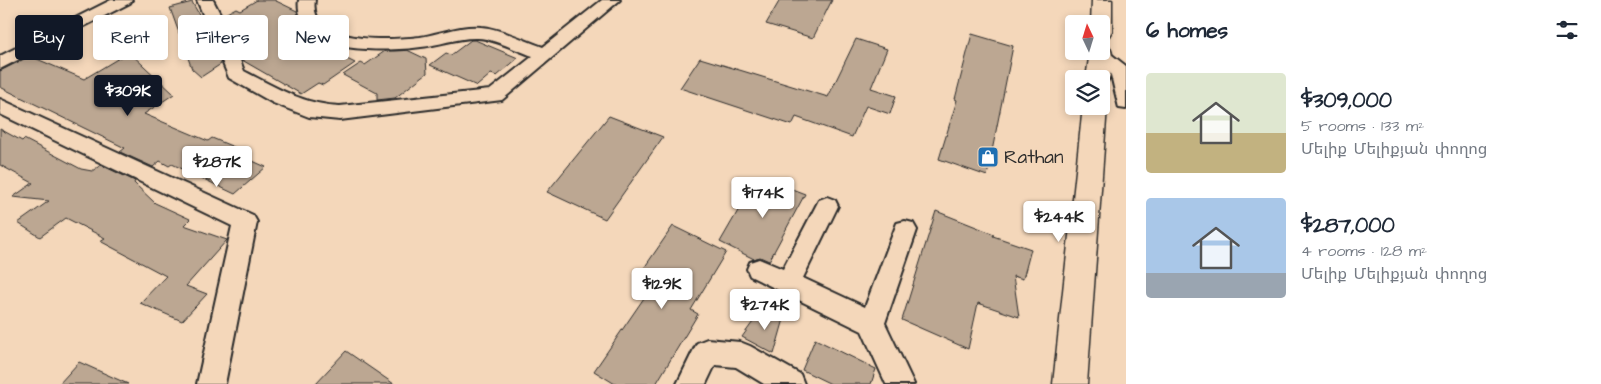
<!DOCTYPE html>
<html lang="en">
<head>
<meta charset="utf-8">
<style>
	body { margin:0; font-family:"Architects Daughter","Noto Sans Armenian",sans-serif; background:#f6f6f7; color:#1f2937; height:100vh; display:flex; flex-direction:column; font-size:19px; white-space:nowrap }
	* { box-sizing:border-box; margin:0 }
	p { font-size:16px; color:#747a83 }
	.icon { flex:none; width:28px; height:28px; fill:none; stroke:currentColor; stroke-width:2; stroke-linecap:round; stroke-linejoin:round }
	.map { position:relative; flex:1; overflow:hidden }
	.side { display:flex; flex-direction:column; background:#fff; width:475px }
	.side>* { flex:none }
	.banner { position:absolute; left:15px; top:15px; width:475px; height:45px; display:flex; gap:10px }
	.needle { width:32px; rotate:356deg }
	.buttons { position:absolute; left:1065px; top:15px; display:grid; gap:10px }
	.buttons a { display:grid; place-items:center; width:45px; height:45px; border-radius:5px; background:#fff; box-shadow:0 2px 8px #0003; font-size:25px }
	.price { position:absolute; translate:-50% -42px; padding:0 11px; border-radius:5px; background:#fff; color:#222; font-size:16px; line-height:32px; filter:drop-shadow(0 1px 2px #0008) }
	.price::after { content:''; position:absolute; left:50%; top:30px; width:15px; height:11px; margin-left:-8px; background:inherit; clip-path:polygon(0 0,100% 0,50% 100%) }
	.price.current { background:#111827; color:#fff }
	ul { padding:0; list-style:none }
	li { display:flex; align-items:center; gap:15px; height:125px; padding:0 20px }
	li span { display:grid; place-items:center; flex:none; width:140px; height:100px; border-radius:5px; color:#555 }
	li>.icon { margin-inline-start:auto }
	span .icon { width:60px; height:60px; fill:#fffc; stroke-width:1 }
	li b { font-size:21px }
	h2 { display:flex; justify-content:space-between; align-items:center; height:60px; padding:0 20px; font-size:21px }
	.chip { padding:0 18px; border-radius:5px; background:#fff; box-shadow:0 2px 8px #0003; font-size:18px; line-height:45px }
	.chip.current { background:#111827; color:#fff }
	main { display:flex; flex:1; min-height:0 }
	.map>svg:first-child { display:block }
	.building { fill:#bca792; stroke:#2b2b2b }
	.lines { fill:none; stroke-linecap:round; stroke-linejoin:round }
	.minor-casing { stroke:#2b2b2b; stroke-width:4 }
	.major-casing { stroke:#2b2b2b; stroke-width:3 }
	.minor { fill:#f4d7ba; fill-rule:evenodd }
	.major { fill:#f4d7ba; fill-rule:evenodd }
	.labels { text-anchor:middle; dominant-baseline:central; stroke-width:4.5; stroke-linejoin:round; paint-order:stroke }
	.poi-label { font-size:19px; fill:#2b2b2b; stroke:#f4d7ba; text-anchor:start }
</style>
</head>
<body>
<main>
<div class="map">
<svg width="1126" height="384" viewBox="0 0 1126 384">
	<rect width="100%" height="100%" fill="#f4d7ba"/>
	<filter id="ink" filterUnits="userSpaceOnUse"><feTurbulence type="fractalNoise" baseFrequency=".02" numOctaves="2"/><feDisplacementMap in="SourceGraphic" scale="10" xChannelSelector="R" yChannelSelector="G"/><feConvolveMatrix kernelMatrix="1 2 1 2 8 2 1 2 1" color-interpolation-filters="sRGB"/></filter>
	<g filter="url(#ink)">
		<path class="building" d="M257,0H274L297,11L298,14L279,25L355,63L323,85L318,83L301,94L242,60L223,15L236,8L240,10Z
			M780,0H832L813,38L766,24Z
			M192,2L205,25L221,64L201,77L192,69L170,8Z
			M972,34L1013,46L987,176L939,159L957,100L955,99Z
			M856,39L887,49L871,88L896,96L890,114L866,106L852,137L796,117L792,125L680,88L700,58L828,97Z
			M471,40H475L518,58L497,76L491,74L477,86L430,65L446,53L451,55Z
			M407,50L426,59L427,73L395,98L377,100V93L343,75L361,63L365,65L385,51Z
			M129,52L174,94L144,114L208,141L212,138L241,150L237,154L266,167L235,194L172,164L169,166L160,161L153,167L120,152L125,148L0,87V71L30,56L84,79Z
			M609,116L663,137L605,219L547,192Z
			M0,129L22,141L24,139L81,169L92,171L101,165L135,181L134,183L155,203L190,219L184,225L227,240L186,286L207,294L182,321L140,303L166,276L100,241L105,238L66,218L40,237L18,223L49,201L13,197L33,183L0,165Z
			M758,176L805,194L769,261L760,257L754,259L720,242Z
			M936,211L994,234L993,236L1031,249L1023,279L1013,276L1019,317L978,303L968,349L902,320Z
			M673,226L726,252L691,310L698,314L656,384H615L594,371L657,279L642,271Z
			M763,308L784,319L774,354L742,337Z
			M815,339L876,369L871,384H831L802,370Z
			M346,351L394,384H315Z
			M79,362L128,384H59Z"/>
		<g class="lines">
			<g class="minor-casing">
				<path id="minor" d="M111,0H132L130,3L0,69V56Z
					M197,0H213L230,33L244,71C275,87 304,105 340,106L490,90L533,56C518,51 492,38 478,38C458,37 440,45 421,47C396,51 345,51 322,41C317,39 313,34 310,31C302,24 297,10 299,0H315C307,46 393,40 420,37C440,34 460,25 481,27C499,28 525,41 543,47L602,0H620L502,100L340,120L309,117L273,103L229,78Z
					M1101,50L1107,51L1126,66V109L1119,108L1110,71L1092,55L1094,51Z
					M0,99L253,215L257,222L225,384H197L232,226L0,114Z
					M827,197L835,200L838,206L803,278L865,307L897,223L905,221L913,223L917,230L885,323L914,384H886L862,331L750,276L747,269L750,262L759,259L783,269L819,200Z
					M707,339L740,342L750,346L800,374L804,384H764L736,367L715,365L706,384H677L697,343Z"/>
			</g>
			<g class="major-casing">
				<path id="major" d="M1092,0H1112V31L1109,36L1101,37V24H1091Z
					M1101,44L1109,46C1115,55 1112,76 1106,84L1101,85V79H1086L1090,51H1101Z
					M1101,100L1107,106L1087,384H1053L1083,106H1101Z"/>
			</g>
			<use href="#minor" class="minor"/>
			<use href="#major" class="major"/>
		</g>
	</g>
	<defs>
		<g id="shop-square" transform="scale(1.125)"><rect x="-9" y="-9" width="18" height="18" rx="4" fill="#1f6fb2" stroke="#f4d7ba"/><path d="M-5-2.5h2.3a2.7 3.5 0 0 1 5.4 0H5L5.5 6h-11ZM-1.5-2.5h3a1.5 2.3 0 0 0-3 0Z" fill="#fff"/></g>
	</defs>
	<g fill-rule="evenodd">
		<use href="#shop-square" x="988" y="157"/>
	</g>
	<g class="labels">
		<g class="poi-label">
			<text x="1004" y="157">Rathan</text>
		</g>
	</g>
</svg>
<div class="buttons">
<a><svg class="needle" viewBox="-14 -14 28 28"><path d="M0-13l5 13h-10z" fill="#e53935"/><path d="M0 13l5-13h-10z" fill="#747a83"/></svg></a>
<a><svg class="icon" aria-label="layers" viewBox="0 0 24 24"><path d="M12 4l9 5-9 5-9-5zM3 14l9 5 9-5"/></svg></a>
</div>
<b class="price current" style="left:128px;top:117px">$309K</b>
<b class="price" style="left:217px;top:188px">$287K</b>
<b class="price" style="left:763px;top:219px">$174K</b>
<b class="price" style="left:1059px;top:243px">$244K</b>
<b class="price" style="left:662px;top:310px">$129K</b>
<b class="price" style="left:765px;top:331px">$274K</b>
<div class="banner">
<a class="chip current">Buy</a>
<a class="chip">Rent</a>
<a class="chip">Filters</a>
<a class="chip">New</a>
</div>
</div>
<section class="side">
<h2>6 homes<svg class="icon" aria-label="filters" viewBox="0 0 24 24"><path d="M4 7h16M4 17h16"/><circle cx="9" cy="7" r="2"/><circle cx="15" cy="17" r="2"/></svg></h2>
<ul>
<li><span style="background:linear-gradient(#dfe7d0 60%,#c2b280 0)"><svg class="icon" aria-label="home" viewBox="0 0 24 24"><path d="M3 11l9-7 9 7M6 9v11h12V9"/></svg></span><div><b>$309,000</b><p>5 rooms · 133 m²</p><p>Մելիք Մելիքյան փողոց</p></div></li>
<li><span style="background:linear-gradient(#a9c7e8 75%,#9aa5b1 0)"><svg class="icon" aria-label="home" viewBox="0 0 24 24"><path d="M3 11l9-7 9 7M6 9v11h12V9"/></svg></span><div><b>$287,000</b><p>4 rooms · 128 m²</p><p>Մելիք Մելիքյան փողոց</p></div></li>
</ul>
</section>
</main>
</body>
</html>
